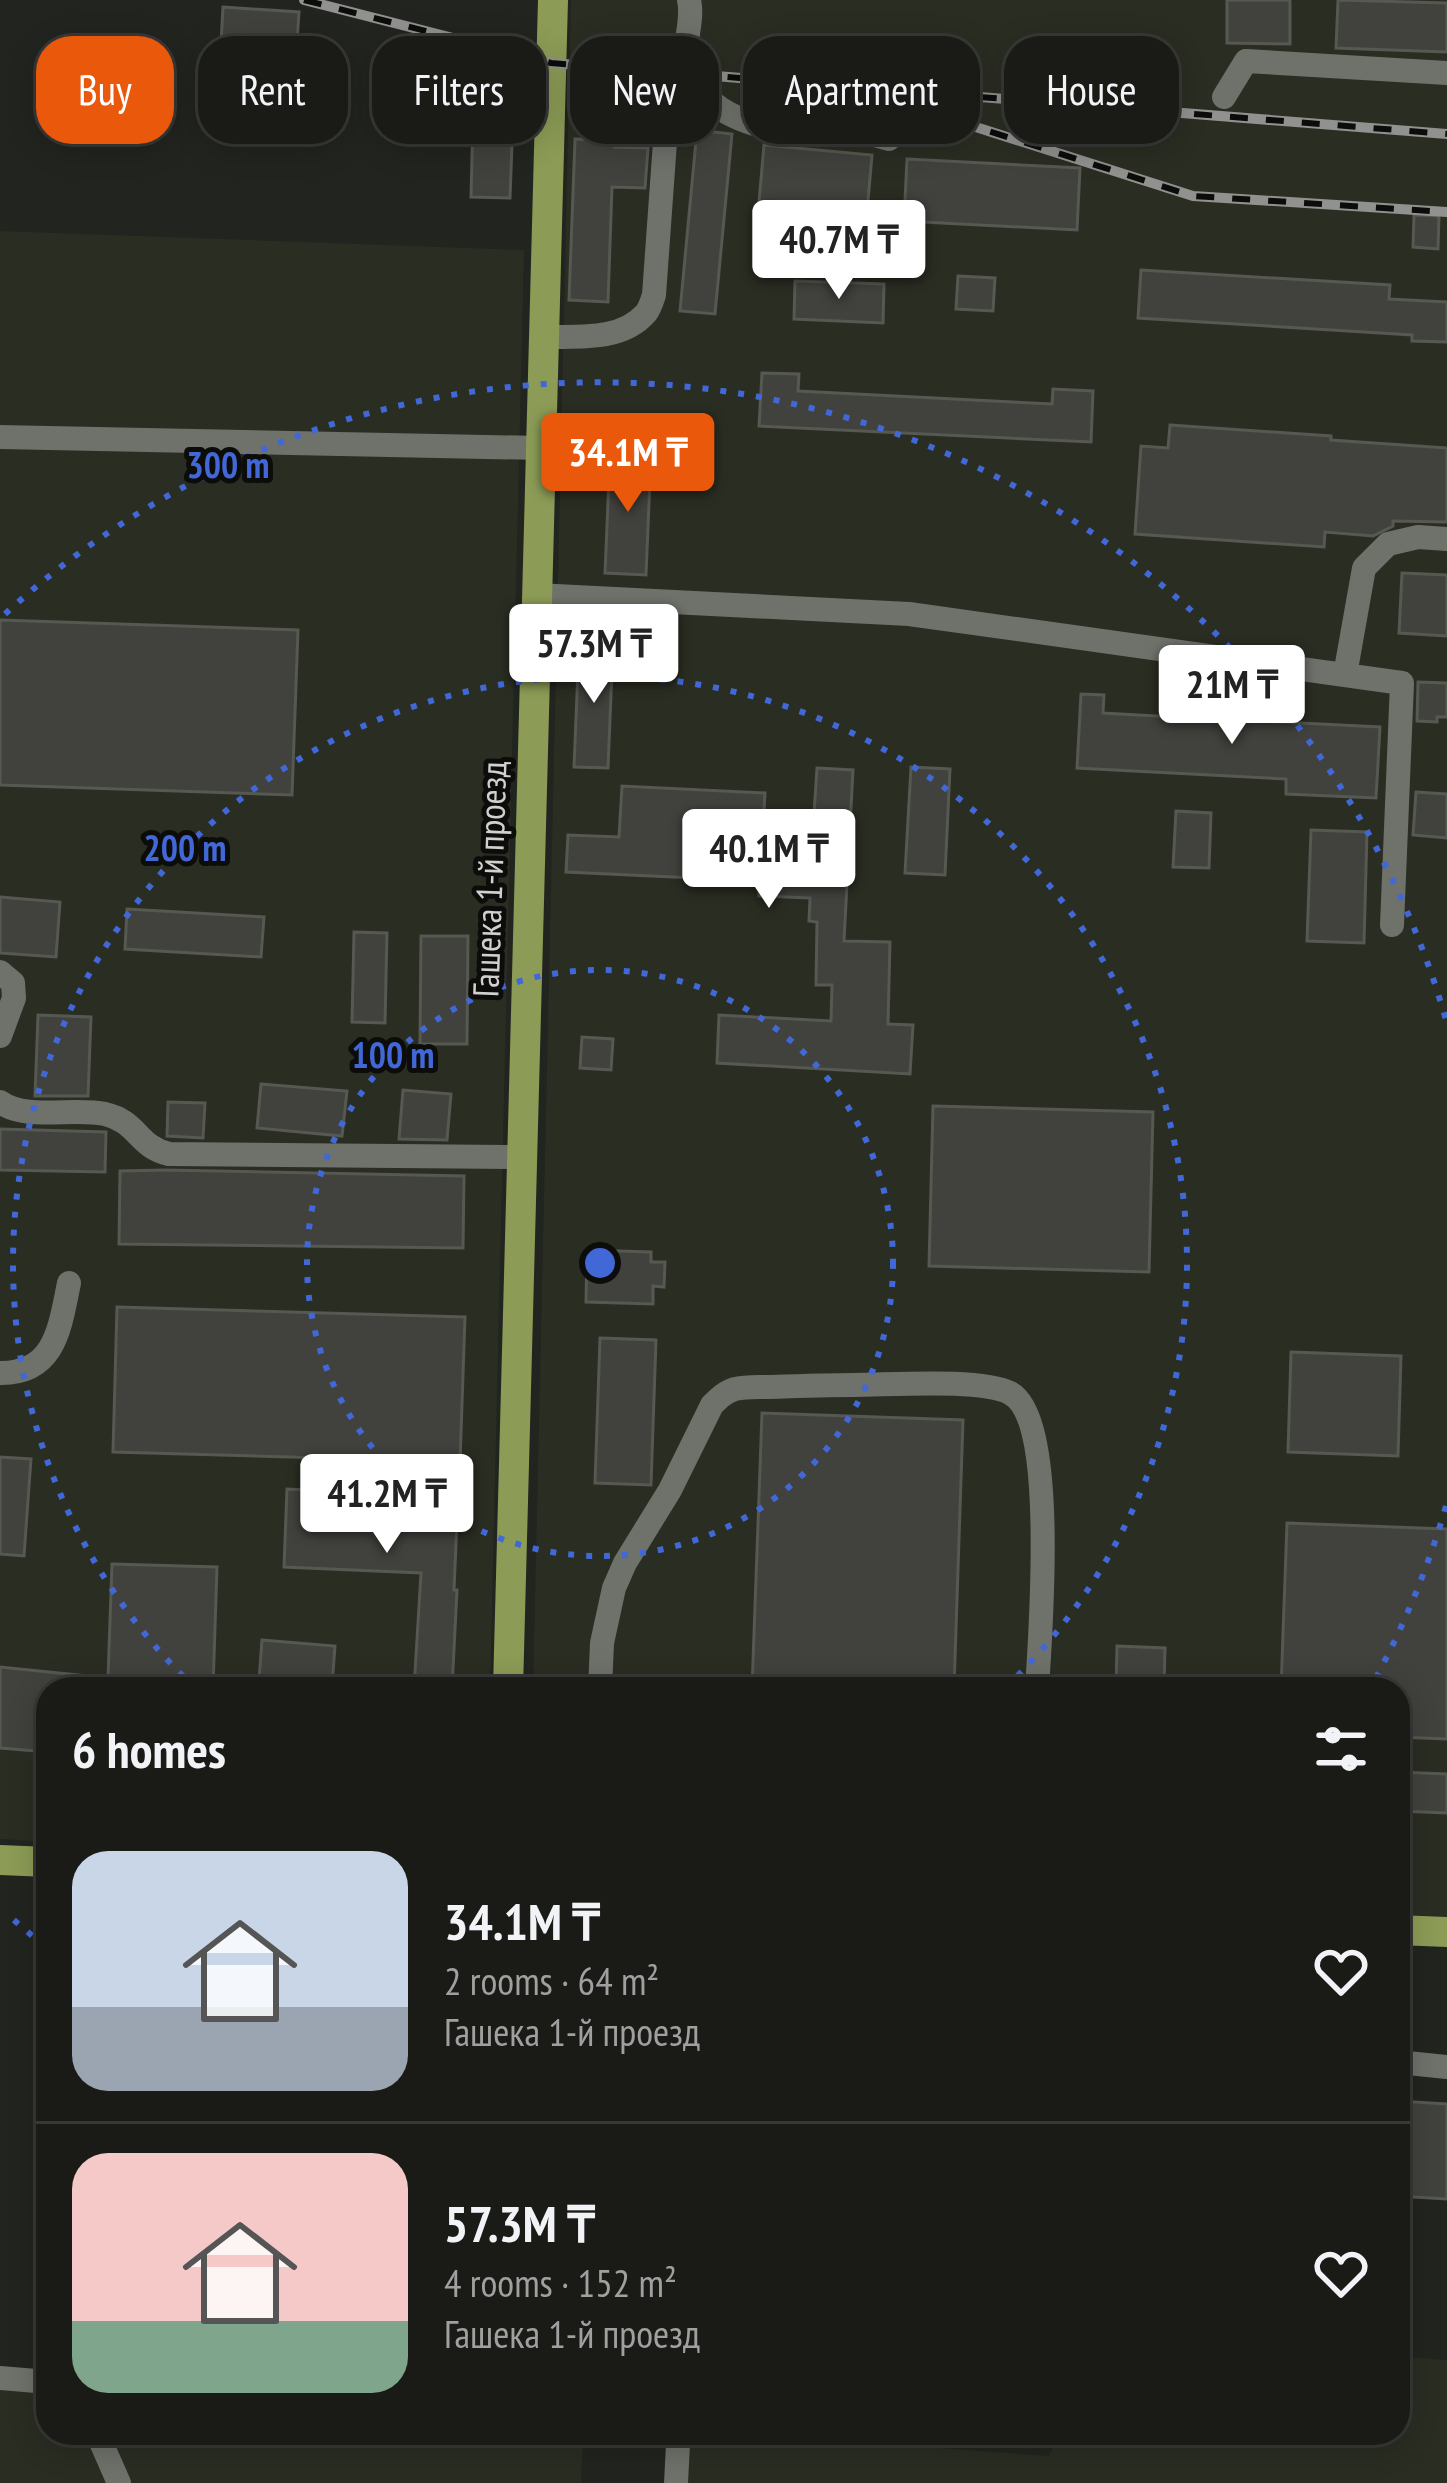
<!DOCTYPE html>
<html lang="en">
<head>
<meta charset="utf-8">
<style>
	body { margin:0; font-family:"PT Sans Narrow",sans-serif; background:#272824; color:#f1f3f6; height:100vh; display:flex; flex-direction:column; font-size:45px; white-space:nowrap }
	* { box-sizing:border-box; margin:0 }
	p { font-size:39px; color:#9fa1a1 }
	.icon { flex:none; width:66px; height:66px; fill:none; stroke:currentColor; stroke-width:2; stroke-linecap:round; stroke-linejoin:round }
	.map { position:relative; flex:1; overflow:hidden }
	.drawer { position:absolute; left:36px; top:1677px; width:1374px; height:768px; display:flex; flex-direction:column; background:#1a1b17; border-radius:36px; box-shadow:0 6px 30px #0003,0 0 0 3px #383936 }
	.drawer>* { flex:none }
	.banner { position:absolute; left:36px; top:36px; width:1377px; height:108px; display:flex; gap:24px }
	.price { position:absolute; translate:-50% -102px; padding:0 27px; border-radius:12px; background:#fff; color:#222; font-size:39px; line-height:78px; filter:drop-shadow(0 3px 6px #0008) }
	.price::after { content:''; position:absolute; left:50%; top:72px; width:36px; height:27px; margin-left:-18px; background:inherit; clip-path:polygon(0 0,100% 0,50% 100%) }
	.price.selected { background:#ea580c; color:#fff }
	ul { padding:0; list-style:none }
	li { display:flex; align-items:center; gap:36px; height:300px; padding:0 36px }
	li+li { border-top:3px solid #383936 }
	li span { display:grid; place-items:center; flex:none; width:336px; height:240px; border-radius:36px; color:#555 }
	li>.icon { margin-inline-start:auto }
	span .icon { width:144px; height:144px; fill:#fffc; stroke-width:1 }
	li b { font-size:51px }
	h2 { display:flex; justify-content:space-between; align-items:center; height:144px; padding:0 36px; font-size:51px }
	.tag { padding:0 42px; border-radius:36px; background:#1a1b17; box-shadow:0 6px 30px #0003,0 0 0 3px #383936; font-size:42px; line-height:108px }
	.tag.selected { background:#ea580c; color:#fff }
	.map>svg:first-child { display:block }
	.built { fill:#2a2d22 }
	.building { fill:#41423d; stroke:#565852; stroke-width:3 }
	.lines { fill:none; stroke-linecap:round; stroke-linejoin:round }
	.minor { stroke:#6f716b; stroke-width:24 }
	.major { stroke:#8c9c56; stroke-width:30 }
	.rail-casing { stroke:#91928f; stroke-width:10 }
	.rail { stroke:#0c0d0b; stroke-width:6; stroke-dasharray:18; stroke-linecap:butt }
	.ring { fill:none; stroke:#4168d6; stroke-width:6; stroke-dasharray:6 12 }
	.labels { text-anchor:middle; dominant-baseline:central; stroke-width:10; stroke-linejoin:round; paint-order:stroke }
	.street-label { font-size:36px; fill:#d0d1ce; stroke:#0c0d0b }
	.centre { fill:#4168d6; stroke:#0c0d0b; stroke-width:6 }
	.ring-label { font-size:36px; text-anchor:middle; font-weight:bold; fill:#4168d6; stroke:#0c0d0b; stroke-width:10; stroke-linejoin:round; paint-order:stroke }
</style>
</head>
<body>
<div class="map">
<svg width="1447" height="2483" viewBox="0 0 1447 2483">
	<rect width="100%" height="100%" fill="#22241f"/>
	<path class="built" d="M571,0H1447V1917L1398,1914V1689H533Z
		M0,231L524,250L490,1689H48V1842L0,1839Z
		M1398,2357L1447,2360V2483H687L690,2433H728L1049,2456L1059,2433H1398Z
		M0,2388L48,2391V2433H583L581,2483H0Z"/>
	<path class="building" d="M1227,0H1290V44L1227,43Z
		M1338,0L1447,3V52L1336,48Z
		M223,7L299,12L293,103L218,98Z
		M473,117L513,118L510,198L471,197Z
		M697,130L732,134L715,314L680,311Z
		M575,139L614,140V147L648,148L645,188L612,187L608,302L569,300Z
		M764,145L872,155L867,212L759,202Z
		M907,159L1080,168L1077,230L904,221Z
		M1414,215L1439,216L1438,249L1413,247Z
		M1141,270L1390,285L1389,299L1447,302V342L1412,341V335L1138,318Z
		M958,276L995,278L993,311L956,309Z
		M795,281L884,284L883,323L794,319Z
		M762,373L799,374L798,391L1052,404L1053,389L1093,391L1091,442L759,426Z
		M1170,425L1331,436V440L1447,448V522L1393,521V526L1373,536L1325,532L1324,547L1135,534L1141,446L1168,448Z
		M610,455L651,456L646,575L605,573Z
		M1402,573L1447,575V636L1399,633Z
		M0,620L298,630L292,795L0,785Z
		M579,645L613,646L608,768L574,767Z
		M1418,682L1447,683V717H1437V722L1417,721Z
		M1194,691L1241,694L1240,720L1380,727L1376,798L1286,794V779L1077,768L1081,694L1104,695L1103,713L1192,718Z
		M911,767L950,769L945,875L905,873Z
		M817,768L853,770L844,941L890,942L888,1024L913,1025L910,1074L717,1063L719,1015L831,1021L832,985H816L817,922L809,921L810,898L759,896V881L566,872L568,835L619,837L622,786L765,793L763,829H813Z
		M1416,792L1447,794V838L1413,835Z
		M1176,811L1211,813L1209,868L1173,867Z
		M1311,830L1367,832L1364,943L1307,941Z
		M0,897L60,902L56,957L0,953Z
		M127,909L264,917L261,957L125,949Z
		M354,932L387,933L385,1023L352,1022Z
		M421,936H468L467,1044H420Z
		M38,1015L91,1017L88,1096H35Z
		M582,1037L613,1039L611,1070L580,1068Z
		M261,1084L347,1091L342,1136L257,1128Z
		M403,1090L451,1094L447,1140L399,1139Z
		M168,1102L205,1103L203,1138L167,1136Z
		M933,1106L1153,1112L1149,1272L929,1266Z
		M0,1129L106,1132L105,1172L0,1170Z
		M165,1170L464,1176L463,1248L119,1244L120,1171Z
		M587,1250L651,1252V1262H665L664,1287L653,1286V1304L586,1302Z
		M117,1307L465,1317L460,1462L113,1452Z
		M600,1338L656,1340L651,1485L595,1483Z
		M1291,1352L1401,1356L1398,1456L1288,1452Z
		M762,1413L963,1420L954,1689H752Z
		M0,1457L31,1459L24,1556L0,1554Z
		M287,1489L458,1497L454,1590H457L452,1689H414L421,1573L284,1567Z
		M1287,1523L1447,1529V1739L1398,1737V1689H1281Z
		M112,1564L217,1567L213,1689H48V1752L0,1748V1667L108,1678Z
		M262,1640L335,1646L332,1686L259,1680Z
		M1117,1646L1165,1648L1164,1689H1116Z
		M1398,1772L1447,1774V1813L1398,1811Z
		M1398,2101L1447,2104V2199L1398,2196Z"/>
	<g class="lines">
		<path class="minor" d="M689,0C694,22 682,43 688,65C702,118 767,131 813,134C829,134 845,131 861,132C870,133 880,137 889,139
			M1224,97L1246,61L1447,73
			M542,337C576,336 621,342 646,313C650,308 652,301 654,295L669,86
			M0,437L540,448
			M536,595L909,614L1402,683L1392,925
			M1345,675L1364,568L1388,544L1418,537L1447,539
			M0,972L13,983L14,998L0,1036
			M0,1102C26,1121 73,1107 105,1114C139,1122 136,1146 169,1154L521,1157
			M0,1373C56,1374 60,1326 69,1283
			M600,1689L602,1643L614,1588L625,1563L670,1490L712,1405C719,1398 725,1392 735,1389C746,1386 759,1387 771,1387C799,1386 827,1385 854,1385C890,1385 981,1378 1010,1393C1058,1419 1040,1636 1037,1689
			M1398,2062L1447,2067
			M0,2378L48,2382
			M97,2433L119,2483
			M673,2433L678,2444L676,2483"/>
		<path class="major" d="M508,1689L553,0
			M0,1860L48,1862
			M1398,1930L1447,1932"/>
		<g class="rail-casing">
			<path id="rail" d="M304,0L551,63L1447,134
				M886,104L935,114L1193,196L1447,212"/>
		</g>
		<use href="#rail" class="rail"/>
	</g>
	<g class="ring">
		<circle cx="600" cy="1263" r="293"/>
		<path d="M196 1689A587 587 0 1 1 1004 1689"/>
		<path d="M1446 1506A880 880 0 0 1 1373 1683M46 1947A880 880 0 0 1 5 1912M5 614A880 880 0 0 1 1446 1020"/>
	</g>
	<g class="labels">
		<g class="street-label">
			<text transform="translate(489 879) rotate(-88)">Гашека 1-й проезд</text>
		</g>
	</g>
	<circle cx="600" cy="1263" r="18" class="centre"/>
	<g class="ring-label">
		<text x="228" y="478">300 m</text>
		<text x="185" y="861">200 m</text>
		<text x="393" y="1068">100 m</text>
	</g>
</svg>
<b class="price" style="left:839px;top:302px">40.7M ₸</b>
<b class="price selected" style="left:628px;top:515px">34.1M ₸</b>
<b class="price" style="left:594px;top:706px">57.3M ₸</b>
<b class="price" style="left:1232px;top:747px">21M ₸</b>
<b class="price" style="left:769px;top:911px">40.1M ₸</b>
<b class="price" style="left:387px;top:1556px">41.2M ₸</b>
<div class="banner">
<a class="tag selected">Buy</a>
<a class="tag">Rent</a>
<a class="tag">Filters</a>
<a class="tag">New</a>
<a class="tag">Apartment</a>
<a class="tag">House</a>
</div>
<section class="drawer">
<h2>6 homes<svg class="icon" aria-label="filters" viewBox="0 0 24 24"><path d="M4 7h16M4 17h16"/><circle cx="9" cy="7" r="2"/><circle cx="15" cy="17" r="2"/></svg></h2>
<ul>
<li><span style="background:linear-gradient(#c9d6e8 65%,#9aa5b1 0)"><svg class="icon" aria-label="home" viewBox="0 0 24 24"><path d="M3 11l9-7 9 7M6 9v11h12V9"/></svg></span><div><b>34.1M ₸</b><p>2 rooms · 64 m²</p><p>Гашека 1-й проезд</p></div><svg class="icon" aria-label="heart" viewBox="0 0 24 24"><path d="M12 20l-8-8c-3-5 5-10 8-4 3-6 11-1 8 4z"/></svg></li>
<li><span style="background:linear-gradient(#f6c9c9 70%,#7fa58c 0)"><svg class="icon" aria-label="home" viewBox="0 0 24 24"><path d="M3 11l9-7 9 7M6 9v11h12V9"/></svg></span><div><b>57.3M ₸</b><p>4 rooms · 152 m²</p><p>Гашека 1-й проезд</p></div><svg class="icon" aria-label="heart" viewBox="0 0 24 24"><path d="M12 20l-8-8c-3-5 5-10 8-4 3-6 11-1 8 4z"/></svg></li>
</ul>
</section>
</div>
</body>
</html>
